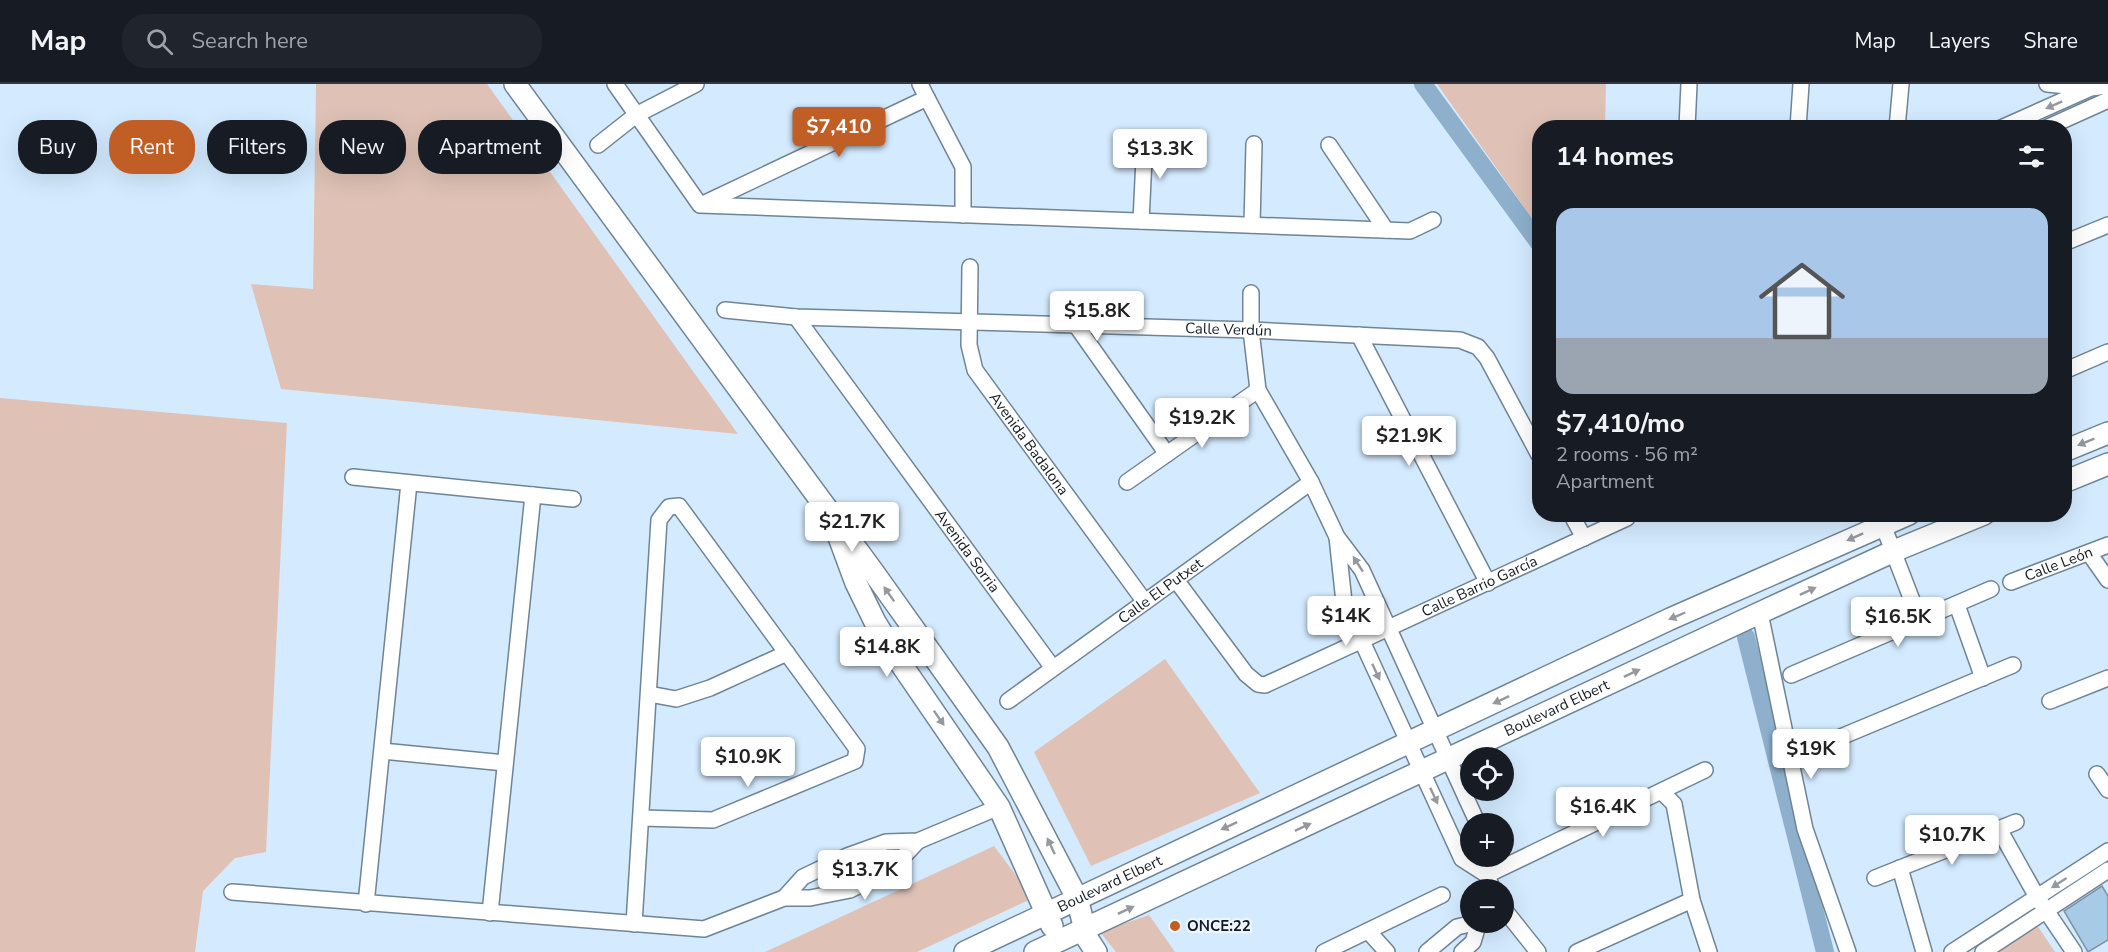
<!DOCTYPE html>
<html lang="en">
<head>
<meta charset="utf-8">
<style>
	body { margin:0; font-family:"Nunito Sans",sans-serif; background:#20242c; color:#f1f3f6; height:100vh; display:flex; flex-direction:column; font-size:22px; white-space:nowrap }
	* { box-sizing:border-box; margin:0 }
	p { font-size:20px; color:#9ea1a6 }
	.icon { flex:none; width:33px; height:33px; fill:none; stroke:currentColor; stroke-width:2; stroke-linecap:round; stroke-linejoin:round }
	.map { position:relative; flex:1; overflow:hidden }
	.side { position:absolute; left:1532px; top:36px; width:540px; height:402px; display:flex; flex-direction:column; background:#171b24; border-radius:24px; box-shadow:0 6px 24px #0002 }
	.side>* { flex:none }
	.guide { position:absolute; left:18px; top:36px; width:570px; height:54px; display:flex; gap:12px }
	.controls { position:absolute; left:1460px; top:663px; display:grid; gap:12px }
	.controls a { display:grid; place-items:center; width:54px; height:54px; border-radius:50%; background:#171b24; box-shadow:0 6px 24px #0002; font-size:30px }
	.price { position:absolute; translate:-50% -51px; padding:0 14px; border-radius:6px; background:#fff; color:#222; font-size:20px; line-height:39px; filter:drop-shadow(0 2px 3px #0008) }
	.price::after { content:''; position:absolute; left:50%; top:36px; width:18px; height:14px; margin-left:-9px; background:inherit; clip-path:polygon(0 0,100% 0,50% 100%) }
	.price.selected { background:#c15e25; color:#fff }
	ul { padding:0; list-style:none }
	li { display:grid; align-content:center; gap:12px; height:318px; padding:0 24px }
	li+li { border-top:2px solid #363941 }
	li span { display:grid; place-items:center; height:186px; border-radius:18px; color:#555 }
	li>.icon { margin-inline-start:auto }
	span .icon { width:108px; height:108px; fill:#fffc; stroke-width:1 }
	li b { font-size:26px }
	h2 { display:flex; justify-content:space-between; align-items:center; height:72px; padding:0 24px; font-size:26px }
	.pill { padding:0 21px; border-radius:24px; background:#171b24; box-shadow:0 6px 24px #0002; font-size:21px; line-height:54px }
	.pill.selected { background:#c15e25; color:#fff }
	header { display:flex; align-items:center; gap:36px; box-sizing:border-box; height:84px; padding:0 30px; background:#171b24; border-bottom:2px solid #363941 }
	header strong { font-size:28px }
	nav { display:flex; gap:33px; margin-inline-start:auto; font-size:21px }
	.search { width:420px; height:54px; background:#20242c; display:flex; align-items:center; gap:15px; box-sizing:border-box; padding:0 21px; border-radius:24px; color:#9ea1a6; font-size:22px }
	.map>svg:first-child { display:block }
	.green { fill:#dfc2b5 }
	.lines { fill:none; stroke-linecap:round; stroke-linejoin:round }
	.canal { stroke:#8eb0cc; stroke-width:18 }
	.building { fill:#a7cae6; stroke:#7e94a5; stroke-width:1.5 }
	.street-casing { stroke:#6f8495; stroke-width:18 }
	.secondary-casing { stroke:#6f8495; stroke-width:24 }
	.street { stroke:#fff; stroke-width:15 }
	.secondary { stroke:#fff; stroke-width:21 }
	.oneway { fill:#95989c }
	.poi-dot { fill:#c15e25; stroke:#edf6fe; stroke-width:2 }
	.labels { text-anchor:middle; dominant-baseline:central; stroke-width:4.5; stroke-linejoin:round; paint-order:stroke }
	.street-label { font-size:15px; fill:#131b22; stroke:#edf6fe }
	.poi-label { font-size:15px; font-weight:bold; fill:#131b22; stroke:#edf6fe; text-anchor:start }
</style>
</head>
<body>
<header>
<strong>Map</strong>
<div class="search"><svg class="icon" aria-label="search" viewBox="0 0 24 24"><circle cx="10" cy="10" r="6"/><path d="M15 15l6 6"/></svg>Search here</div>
<nav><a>Map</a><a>Layers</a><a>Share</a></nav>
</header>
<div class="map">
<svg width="2108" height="868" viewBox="0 0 2108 868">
	<rect width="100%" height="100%" fill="#d4ebff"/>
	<path class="green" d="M316,0H487L738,350L281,305L251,200L313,205Z
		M1437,0H1606L1605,43L1539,44V144Z
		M0,314L287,339L266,768L235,774L203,807L195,868H0Z
		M1165,575L1260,709L1091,782L1034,668Z
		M994,762L1033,814L917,868H765Z
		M1149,831L1175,868H1116L1100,848Z
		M2037,841L2055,868H1995Z"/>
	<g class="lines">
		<path class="canal" d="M1423,0L1539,159
			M1746,553L1825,868"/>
	</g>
	<path class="building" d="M2102,802L2108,812V856L2088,868L2064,827Z"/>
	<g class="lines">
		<g class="street-casing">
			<g id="street">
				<path d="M615,0L700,121L1410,147L1433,136"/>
				<path d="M2047,0L2089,4"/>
				<path d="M927,14L963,83V131"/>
				<path d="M1687,44L1689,0"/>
				<path d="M1798,44L1801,0"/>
				<path d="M1897,44L1901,0"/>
				<path d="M2001,44L2091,4L2108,2"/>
				<path d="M2046,44L2108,16"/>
				<path d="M598,61L636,31L696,0"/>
				<path d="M1329,61L1386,146"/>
				<path d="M703,120L927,14L920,0"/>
				<path d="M1141,137L1145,54"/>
				<path d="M1252,141L1254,60"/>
				<path d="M2064,159L2108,141"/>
				<path id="s1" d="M970,183L969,261L975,286L1145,518"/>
				<path d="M1251,209V246L1258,306L1311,398L1337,453L1362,486L1478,740"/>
				<path id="s2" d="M725,226L796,233L1251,246L1460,256L1478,263L1487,274L1539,371"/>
				<path id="s3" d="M796,233L1053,584"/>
				<path d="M1075,240L1167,370"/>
				<path d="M1359,251L1488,499"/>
				<path d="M2064,287L2108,268"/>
				<path d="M353,393L573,415"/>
				<path d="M1127,398L1258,306"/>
				<path d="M1571,430L1584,454"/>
				<path d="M1883,441L1920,537"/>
				<path d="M1337,453L1344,518L1462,775L1487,791L1493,806"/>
				<path d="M2089,469L2108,496"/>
				<path id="s4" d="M1176,496L1246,590L1258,600L1265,601L1627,434"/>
				<path id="s5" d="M2011,498L2108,461"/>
				<path d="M1957,521L1983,594"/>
				<path d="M1760,529L1805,745L1848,868"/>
				<path d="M1791,591L1991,505"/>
				<path d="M649,610L676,615L710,604L787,569"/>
				<path id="s6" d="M1008,617L1311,398"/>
				<path d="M2050,617L2108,594"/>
				<path d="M1812,665L2013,581"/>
				<path d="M382,667L505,679"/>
				<path d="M2097,690L2108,706"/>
				<path d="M1662,708L1674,720L1692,816L1709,868"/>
				<path d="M1999,745L2037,813L2074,868"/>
				<path d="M1900,784L1924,868"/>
				<path d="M1487,791L1705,686"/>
				<path d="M1487,791L1489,772"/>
				<path d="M1875,794L2016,738"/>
				<path d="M232,808L704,845L784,814H810L850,806L878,792L900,776L918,757"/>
				<path d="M784,814L803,793L847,772L886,758L918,757L999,723"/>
				<path d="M366,820L409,399"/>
				<path d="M1503,824L1538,868"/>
				<path d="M490,829L533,411"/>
				<path d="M634,840L659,436L669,423L679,422L857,665L855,677L713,736L641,734"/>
				<path d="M1368,847L1387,868"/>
				<path d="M1324,868L1442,811"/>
				<path d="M1427,868L1457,843L1478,838"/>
				<path d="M1462,868L1473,858L1479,838"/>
				<path d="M1577,868L1692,816"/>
				<path d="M1952,868L2108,767"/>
				<path d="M1983,868L2108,786"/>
			</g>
		</g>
		<g class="secondary-casing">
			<g id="secondary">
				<path d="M515,0L874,489L998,663L1077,814L1087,854L1096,868"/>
				<path d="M2064,367L2108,349"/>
				<path d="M2064,398L2108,380"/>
				<path d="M839,453L856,499L875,538L897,574L999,723L1052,842"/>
				<path id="s7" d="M965,868L1670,535L1909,430"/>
				<path id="s8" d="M1035,868L1753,532L1894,467L1984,430"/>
			</g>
		</g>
		<use href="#street" class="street"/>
		<use href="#secondary" class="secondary"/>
	</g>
	<defs><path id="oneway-solid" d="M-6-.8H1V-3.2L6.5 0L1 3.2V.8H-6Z" transform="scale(1.5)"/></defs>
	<g class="oneway">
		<use href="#oneway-solid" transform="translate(2054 21) rotate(156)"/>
		<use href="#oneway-solid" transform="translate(2086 358) rotate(158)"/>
		<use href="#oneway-solid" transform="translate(1855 453) rotate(156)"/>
		<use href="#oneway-solid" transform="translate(1358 480) rotate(-123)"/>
		<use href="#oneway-solid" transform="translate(1808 507) rotate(-25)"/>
		<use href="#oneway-solid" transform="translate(889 510) rotate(-125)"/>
		<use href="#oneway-solid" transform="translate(1677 532) rotate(157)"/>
		<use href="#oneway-solid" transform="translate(1376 588) rotate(65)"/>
		<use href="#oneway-solid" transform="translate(1632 589) rotate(-25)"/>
		<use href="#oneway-solid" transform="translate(1501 616) rotate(155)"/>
		<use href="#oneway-solid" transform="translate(939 634) rotate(55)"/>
		<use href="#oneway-solid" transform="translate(1434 712) rotate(65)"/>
		<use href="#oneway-solid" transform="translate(1229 742) rotate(155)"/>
		<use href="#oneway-solid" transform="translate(1303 743) rotate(-25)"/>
		<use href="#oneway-solid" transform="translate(1051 762) rotate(-115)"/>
		<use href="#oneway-solid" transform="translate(2059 799) rotate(147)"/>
		<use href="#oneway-solid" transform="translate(1126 826) rotate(-25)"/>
	</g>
	<circle class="poi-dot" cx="1175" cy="842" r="6"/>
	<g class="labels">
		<g class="street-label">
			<text stroke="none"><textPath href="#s2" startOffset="504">Calle Verdún</textPath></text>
			<text stroke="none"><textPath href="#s1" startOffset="195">Avenida Badalona</textPath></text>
			<text stroke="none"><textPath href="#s3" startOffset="290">Avenida Sorria</textPath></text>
			<text stroke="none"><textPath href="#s5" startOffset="51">Calle León</textPath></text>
			<text stroke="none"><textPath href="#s4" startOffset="376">Calle Barrio García</textPath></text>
			<text stroke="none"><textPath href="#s6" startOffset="188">Calle El Putxet</textPath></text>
			<text stroke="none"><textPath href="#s8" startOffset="576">Boulevard Elbert</textPath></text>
			<text stroke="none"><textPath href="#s7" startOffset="160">Boulevard Elbert</textPath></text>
		</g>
		<g class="poi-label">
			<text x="1187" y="842">ONCE:22</text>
		</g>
	</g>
</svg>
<div class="controls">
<a><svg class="icon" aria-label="locate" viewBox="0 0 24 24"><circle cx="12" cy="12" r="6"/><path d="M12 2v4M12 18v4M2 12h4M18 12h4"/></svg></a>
<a>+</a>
<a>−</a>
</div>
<b class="price selected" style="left:839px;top:74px">$7,410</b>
<b class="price" style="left:1160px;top:96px">$13.3K</b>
<b class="price" style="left:1097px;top:258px">$15.8K</b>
<b class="price" style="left:1202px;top:365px">$19.2K</b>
<b class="price" style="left:1409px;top:383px">$21.9K</b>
<b class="price" style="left:852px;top:469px">$21.7K</b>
<b class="price" style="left:1346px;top:563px">$14K</b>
<b class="price" style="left:1898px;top:564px">$16.5K</b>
<b class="price" style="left:887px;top:594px">$14.8K</b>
<b class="price" style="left:1811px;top:696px">$19K</b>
<b class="price" style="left:748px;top:704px">$10.9K</b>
<b class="price" style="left:1603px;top:754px">$16.4K</b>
<b class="price" style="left:1952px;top:782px">$10.7K</b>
<b class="price" style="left:865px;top:817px">$13.7K</b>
<div class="guide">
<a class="pill">Buy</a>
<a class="pill selected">Rent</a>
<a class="pill">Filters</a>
<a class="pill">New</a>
<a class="pill">Apartment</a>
</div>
<section class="side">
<h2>14 homes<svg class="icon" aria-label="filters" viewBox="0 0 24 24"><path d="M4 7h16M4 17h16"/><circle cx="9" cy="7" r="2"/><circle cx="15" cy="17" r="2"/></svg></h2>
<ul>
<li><span style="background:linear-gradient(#a9c7e8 70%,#9aa5b1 0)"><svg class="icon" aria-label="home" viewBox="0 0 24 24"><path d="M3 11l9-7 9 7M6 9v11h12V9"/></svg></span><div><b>$7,410/mo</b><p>2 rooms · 56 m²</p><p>Apartment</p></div></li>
</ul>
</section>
</div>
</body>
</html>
